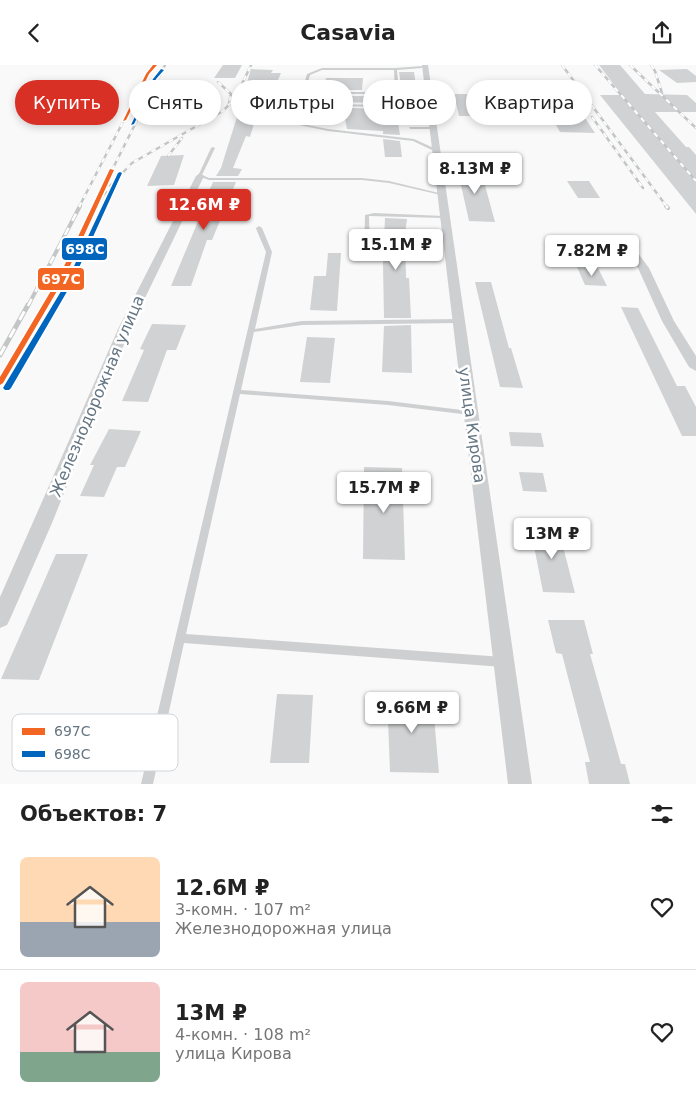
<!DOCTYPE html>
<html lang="ru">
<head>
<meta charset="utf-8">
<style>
	body { margin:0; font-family:"DejaVu Sans",sans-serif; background:#f6f6f6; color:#222; height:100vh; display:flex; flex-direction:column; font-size:19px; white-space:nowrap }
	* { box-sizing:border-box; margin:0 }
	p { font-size:16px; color:#767676 }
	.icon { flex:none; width:28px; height:28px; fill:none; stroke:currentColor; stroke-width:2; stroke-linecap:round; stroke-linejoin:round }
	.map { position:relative; height:719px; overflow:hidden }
	.drawer { display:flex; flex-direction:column; background:#fff; flex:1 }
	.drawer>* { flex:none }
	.hud { position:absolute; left:15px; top:15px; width:666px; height:45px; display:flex; gap:10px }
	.price { position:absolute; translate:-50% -42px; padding:0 11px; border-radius:5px; background:#fff; color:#222; font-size:16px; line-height:32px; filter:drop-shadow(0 1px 2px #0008) }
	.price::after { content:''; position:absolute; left:50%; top:30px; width:15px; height:11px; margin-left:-8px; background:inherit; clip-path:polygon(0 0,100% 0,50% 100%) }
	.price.active { background:#d93025; color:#fff }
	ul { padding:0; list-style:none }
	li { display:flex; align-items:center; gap:15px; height:125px; padding:0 20px }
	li+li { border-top:1px solid #e0e0e0 }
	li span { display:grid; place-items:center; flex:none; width:140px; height:100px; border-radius:8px; color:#555 }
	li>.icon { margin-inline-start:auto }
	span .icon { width:60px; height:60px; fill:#fffc; stroke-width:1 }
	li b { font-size:21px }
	h2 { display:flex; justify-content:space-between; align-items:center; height:60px; padding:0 20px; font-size:21px }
	.pill { padding:0 18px; border-radius:22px; background:#fff; box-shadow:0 2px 8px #0003; font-size:18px; line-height:45px }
	.pill.active { background:#d93025; color:#fff }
	header { display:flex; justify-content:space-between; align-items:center; height:65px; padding:0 20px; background:#fff; font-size:22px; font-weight:700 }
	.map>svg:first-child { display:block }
	.building { fill:#d0d2d3 }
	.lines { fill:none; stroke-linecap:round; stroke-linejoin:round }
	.lane { fill:#cecfd0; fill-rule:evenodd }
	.street { fill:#cecfd0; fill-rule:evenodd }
	.rail-far2-casing { stroke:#c3c5c6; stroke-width:2.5 }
	.rail-far1-casing { stroke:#c3c5c6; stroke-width:4 }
	.rail-casing { stroke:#c3c5c6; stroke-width:5 }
	.rail-far2 { stroke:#fff; stroke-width:2; stroke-dasharray:5; stroke-linecap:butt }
	.rail-far1 { stroke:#fff; stroke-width:2.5; stroke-dasharray:8; stroke-linecap:butt }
	.rail { stroke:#fff; stroke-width:3; stroke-dasharray:10; stroke-linecap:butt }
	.rail-1-casing { stroke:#fff; stroke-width:3 }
	.rail-2-casing { stroke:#fff; stroke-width:3 }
	.rail-1 { fill:#f26522; fill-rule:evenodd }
	.rail-2 { fill:#0065bd; fill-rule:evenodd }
	.labels { text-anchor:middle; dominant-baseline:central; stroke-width:5; stroke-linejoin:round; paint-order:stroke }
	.street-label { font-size:16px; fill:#657683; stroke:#fff }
	.key { fill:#fff; stroke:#d1d6da; stroke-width:1 }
	.key-label { font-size:14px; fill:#657683 }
	.line-badge { stroke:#fff; stroke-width:2 }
	.badge-label { font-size:14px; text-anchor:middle; font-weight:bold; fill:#fff }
</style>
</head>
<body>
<header><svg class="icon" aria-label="back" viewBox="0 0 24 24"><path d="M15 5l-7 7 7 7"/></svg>Casavia<svg class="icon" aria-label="share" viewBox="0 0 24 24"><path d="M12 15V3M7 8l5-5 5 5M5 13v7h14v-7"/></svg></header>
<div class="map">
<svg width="696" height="719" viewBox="0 0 696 719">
	<rect width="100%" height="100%" fill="#f9f9f9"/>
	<path class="building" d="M223,0H242L235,13H214Z
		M599,0H620L645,29L687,30L696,38V47H655L686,82H689L696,90V149L600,30H622Z
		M251,4L273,5L271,8H281L275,22H265L250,72L246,71L233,103L242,104L238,111H216L221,103L236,55Z
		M687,4L696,11V17L677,18L659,5Z
		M399,7H414L416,20H401Z
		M326,13H363L362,25H333L325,28L321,37Z
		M454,29H478L486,51H459Z
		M335,31H385V38L329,37L331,33Z
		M320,42L385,44L386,57H398L400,70L383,69V66L347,64L344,48H319Z
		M552,53H585L595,68L560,67Z
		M383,74L400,76L402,92H385Z
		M184,90L174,120L147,121L161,91Z
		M457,102H480L495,157L469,156Z
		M567,116H589L600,133H578Z
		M213,117H236L212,175H207L191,221H171L204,142H202Z
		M385,153L407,154L405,169L406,213H409L411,253H384L383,199Z
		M328,188H341L337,246L310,245L314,211H326Z
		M577,202L598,203L607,221L585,220Z
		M475,217H491L509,283H511L523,323L500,322Z
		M621,242L638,243L677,321H685L696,342V371H682Z
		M152,259L186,260L176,285H167L148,337L122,336L144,285L140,284Z
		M411,260L412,308L382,307L384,261Z
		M307,272L335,273L330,318L300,317Z
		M109,364L141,366L125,402H117L104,432L80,431L94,400H90Z
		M509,367L541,368L544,382L511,381Z
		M364,402L402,403L405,495L363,494Z
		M519,407L543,408L547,427L523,426Z
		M530,461L558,462L575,528L543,527Z
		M56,489H88L39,615L1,614Z
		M548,555H584L593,589H590L621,699H625L630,719H589L585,697H590L575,639L562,589L556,588Z
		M277,629L313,630L309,698H270Z
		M387,629H432L439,708L390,707Z"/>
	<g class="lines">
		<path class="lane" d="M423,1L422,3L397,5L399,28L391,29L392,42L325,41L306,39L302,59L328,64L414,74L436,84V86H434L413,76L328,66L270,54L271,42L267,33L273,24L275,25L271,33L275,42L274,53L299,58L303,39L299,37L307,9L322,3H395ZM322,5H394L395,27H334L326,30L324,39L303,36L310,10ZM335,29H387L389,40L327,39L329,32Z
			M409,62H432L434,63L432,64H410Z
			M213,82L215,83L202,110L209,113H362L389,116L443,129L441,130L389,118L362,115H209L198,111L211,83Z
			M374,148L444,151L446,152L444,153L369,151L370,187L367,189L364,187L365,150Z
			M259,161L262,163L272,187L255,264L302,256L458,254L461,256L458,258L302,260L254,267L241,325L388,336L470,346L474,348L470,350L388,340L240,329L186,569L503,592L507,594L508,597L507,600L503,602L184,578L153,719H141L266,187L257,166L256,163Z"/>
		<path class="street" d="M422,0H428L532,719H508Z
			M200,108L204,111L131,262L52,458L10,554L7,560L0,563V532L119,262L196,111Z
			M622,171L626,172L649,203L674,256L696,291V306L689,302L662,256L638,203L617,174Z"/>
		<g class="rail-far2-casing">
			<path id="rail-far2" d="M562,0L667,142
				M595,0L696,116
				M630,0L696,63
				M651,0L655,6L662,28
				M218,17L231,29L229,39
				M592,52L643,123
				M168,91L182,73
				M112,105L165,0
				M101,134L110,121L132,98L223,46L236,32L251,0
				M79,142L124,55"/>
		</g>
		<g class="rail-far1-casing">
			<path id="rail-far1" d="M666,141L668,143
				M28,241L80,141"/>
		</g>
		<g class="rail-casing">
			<path id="rail" d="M0,290L28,240"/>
		</g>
		<use href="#rail-far2" class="rail-far2"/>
		<use href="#rail-far1" class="rail-far1"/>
		<use href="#rail" class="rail"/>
		<g class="rail-1-casing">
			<path id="rail-1" d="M153,0H157L149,9L126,55L123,56L146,9Z
				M110,104L114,105L64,214L3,318L0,320V312L58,214Z"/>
		</g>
		<g class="rail-2-casing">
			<path id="rail-2" d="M161,4L164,5L156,14L134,59L131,60L153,14Z
				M120,107L122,108L72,218L11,323L9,325H5L3,323L66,218L118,108Z"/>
		</g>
		<use href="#rail-1" class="rail-1"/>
		<use href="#rail-2" class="rail-2"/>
	</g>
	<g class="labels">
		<g class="street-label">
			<text transform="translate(97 331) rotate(-67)">Железнодорожная улица</text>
			<text transform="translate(472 360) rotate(82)">улица Кирова</text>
		</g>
	</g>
	<rect x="12" y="649" width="166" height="57" rx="8" class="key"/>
	<rect x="22" y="663" width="23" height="7" fill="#f26522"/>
	<rect x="22" y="686" width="23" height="6" fill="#0065bd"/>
	<g class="key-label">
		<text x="54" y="671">697С</text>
		<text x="54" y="694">698С</text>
	</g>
	<g class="line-badge">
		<rect x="61" y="172" width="47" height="24" rx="5" fill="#0065bd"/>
		<rect x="37" y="202" width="48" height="24" rx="5" fill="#f26522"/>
	</g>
	<g class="badge-label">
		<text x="85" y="189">698С</text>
		<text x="61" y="219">697С</text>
	</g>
</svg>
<b class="price" style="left:475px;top:130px">8.13M ₽</b>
<b class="price active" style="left:204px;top:166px">12.6M ₽</b>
<b class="price" style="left:396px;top:206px">15.1M ₽</b>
<b class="price" style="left:592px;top:212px">7.82M ₽</b>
<b class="price" style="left:384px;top:449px">15.7M ₽</b>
<b class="price" style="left:552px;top:495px">13M ₽</b>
<b class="price" style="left:412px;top:669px">9.66M ₽</b>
<div class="hud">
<a class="pill active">Купить</a>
<a class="pill">Снять</a>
<a class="pill">Фильтры</a>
<a class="pill">Новое</a>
<a class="pill">Квартира</a>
</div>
</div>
<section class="drawer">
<h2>Объектов: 7<svg class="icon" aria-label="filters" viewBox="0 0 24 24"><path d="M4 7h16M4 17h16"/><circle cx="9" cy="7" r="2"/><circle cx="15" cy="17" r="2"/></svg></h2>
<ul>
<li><span style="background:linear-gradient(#ffd9b3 65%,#9aa5b1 0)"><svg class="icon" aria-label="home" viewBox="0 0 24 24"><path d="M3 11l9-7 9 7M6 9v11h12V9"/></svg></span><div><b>12.6M ₽</b><p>3-комн. · 107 m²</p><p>Железнодорожная улица</p></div><svg class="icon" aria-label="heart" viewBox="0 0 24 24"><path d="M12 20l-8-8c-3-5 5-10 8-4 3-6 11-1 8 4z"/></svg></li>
<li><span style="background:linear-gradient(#f6c9c9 70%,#7fa58c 0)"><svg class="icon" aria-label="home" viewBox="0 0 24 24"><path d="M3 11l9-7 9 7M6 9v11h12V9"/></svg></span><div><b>13M ₽</b><p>4-комн. · 108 m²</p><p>улица Кирова</p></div><svg class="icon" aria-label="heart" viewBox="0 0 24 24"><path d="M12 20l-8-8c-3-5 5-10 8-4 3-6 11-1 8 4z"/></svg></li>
</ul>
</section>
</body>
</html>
